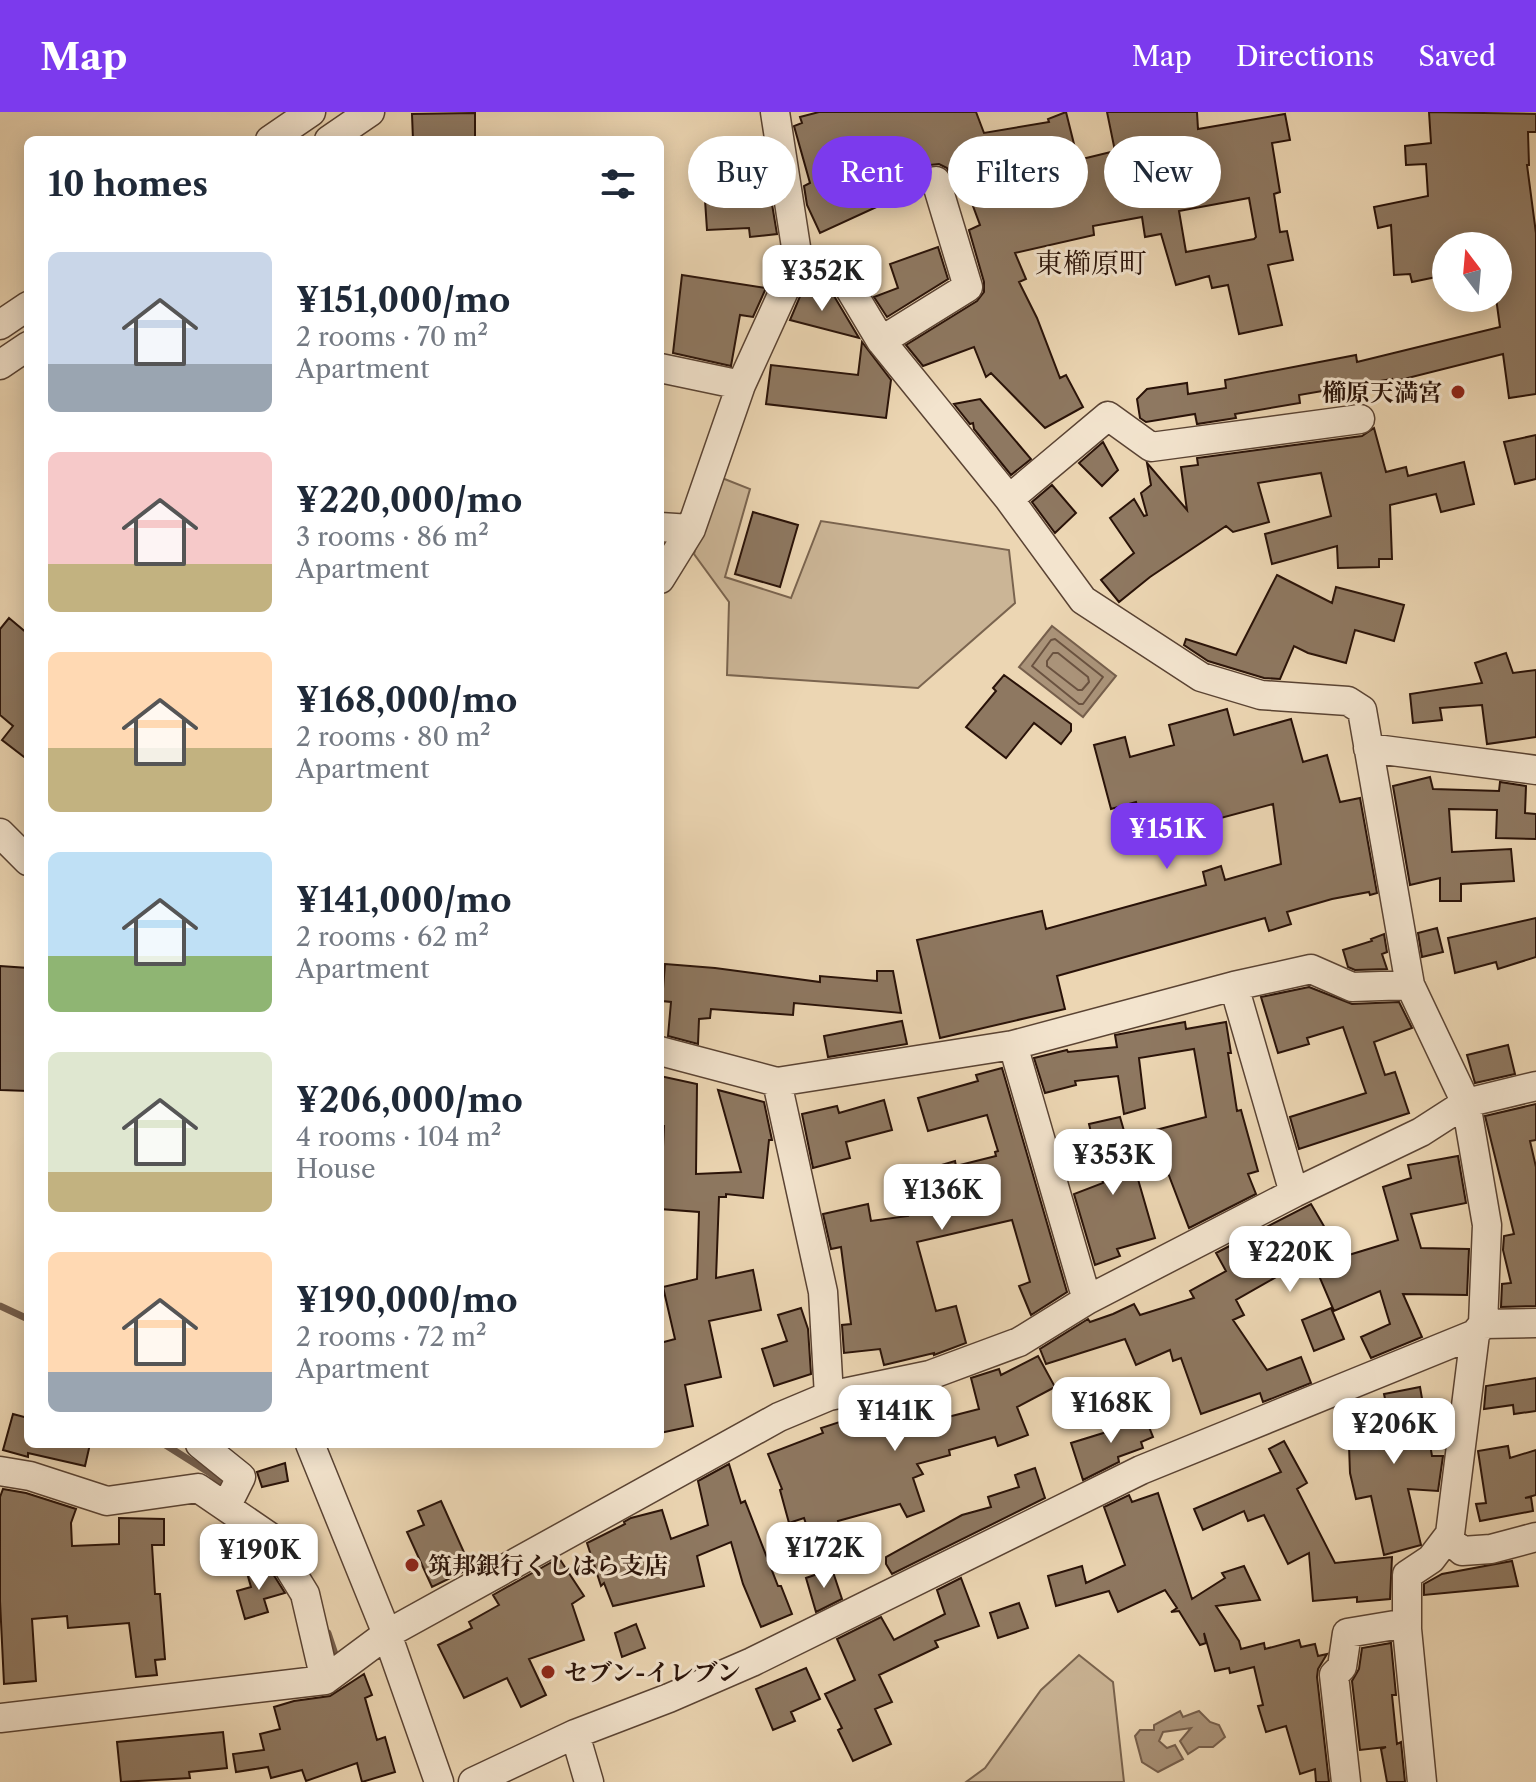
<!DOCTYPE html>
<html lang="en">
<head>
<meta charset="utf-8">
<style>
	body { margin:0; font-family:"Libre Caslon Text","Noto Serif JP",serif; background:#f6f6f7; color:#1f2937; height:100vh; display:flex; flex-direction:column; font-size:30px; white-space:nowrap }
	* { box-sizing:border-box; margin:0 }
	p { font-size:26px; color:#747a83 }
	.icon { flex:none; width:44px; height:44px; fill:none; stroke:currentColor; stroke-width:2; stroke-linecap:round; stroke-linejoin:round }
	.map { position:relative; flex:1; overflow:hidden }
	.sheet { position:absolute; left:24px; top:24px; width:640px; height:1312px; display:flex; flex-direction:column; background:#fff; border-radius:12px; box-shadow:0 4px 20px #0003 }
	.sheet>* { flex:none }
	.hud { position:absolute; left:688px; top:24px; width:728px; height:72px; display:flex; gap:16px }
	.needle { width:52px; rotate:344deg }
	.controls { position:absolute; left:1432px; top:120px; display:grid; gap:16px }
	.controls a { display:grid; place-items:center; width:80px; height:80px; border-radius:50%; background:#fff; box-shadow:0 4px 20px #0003; font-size:40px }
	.price { position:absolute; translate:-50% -68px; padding:0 18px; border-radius:16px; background:#fff; color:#222; font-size:26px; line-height:52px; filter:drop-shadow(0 2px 4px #0008) }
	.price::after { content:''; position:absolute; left:50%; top:48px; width:24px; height:18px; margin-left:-12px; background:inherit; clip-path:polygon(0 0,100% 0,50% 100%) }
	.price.on { background:#7c3aed; color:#fff }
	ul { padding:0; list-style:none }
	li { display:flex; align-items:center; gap:24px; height:200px; padding:0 24px }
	li span { display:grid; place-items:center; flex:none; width:224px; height:160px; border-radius:12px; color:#555 }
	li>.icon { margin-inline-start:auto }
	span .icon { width:96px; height:96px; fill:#fffc; stroke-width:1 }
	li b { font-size:34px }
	h2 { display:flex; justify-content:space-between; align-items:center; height:96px; padding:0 24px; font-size:34px }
	.pill { padding:0 28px; border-radius:36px; background:#fff; box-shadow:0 4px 20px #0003; font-size:28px; line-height:72px }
	.pill.on { background:#7c3aed; color:#fff }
	header { display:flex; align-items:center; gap:48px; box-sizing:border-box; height:112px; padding:0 40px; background:#7c3aed; color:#fff }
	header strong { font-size:38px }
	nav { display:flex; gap:44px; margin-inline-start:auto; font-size:28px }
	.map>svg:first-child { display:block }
	.green { fill:#cbb596; stroke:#7a644f; stroke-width:2 }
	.water { fill:#aa9379; stroke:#765f4c; stroke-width:2 }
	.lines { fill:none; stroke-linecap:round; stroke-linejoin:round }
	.shore { stroke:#6a5240; stroke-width:2 }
	.stream { stroke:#765f4c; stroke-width:7 }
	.building { fill:#8e7861; stroke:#291208; stroke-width:2; fill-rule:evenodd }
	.minor-casing { stroke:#5a4333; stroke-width:31 }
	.minor { stroke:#f3e4ce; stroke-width:28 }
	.poi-dot { fill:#8f2418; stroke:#f3e4ce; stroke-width:3 }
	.labels { text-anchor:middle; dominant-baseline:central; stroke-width:6; stroke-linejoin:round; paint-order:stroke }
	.poi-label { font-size:24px; font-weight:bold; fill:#291208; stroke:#f3e4ce; text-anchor:start }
	.quarter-label { font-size:28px; fill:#291208; stroke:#f3e4ce }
</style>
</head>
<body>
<header>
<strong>Map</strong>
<nav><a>Map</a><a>Directions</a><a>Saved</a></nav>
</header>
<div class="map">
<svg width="1536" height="1670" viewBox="0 0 1536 1670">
	<rect width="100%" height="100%" fill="#ecd6b3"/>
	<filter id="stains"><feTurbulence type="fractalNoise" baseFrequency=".0025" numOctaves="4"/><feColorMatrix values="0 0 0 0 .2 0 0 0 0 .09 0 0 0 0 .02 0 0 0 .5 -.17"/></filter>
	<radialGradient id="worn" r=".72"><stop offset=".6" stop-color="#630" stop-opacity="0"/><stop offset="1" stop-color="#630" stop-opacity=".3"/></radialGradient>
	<path class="green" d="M722,366L750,377L725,465L791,486L821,409L1009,438L1015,491L918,576L727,563L729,490L694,442L704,405Z
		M1079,1543L1113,1570L1124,1670H966L985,1656L1041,1578Z"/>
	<path class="water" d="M1052,514L1116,564L1083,605L1019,555Z
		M1180,1599L1183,1605L1199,1599L1210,1610L1219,1613L1225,1625L1213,1635H1199L1188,1642L1180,1629L1191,1616L1163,1620L1159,1629L1167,1636L1175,1633L1183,1647L1158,1660L1142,1650L1135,1624L1140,1618H1154V1613Z"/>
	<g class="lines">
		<path class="shore" d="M1055,527L1103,565L1083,592H1079L1032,554L1051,528Z
			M1053,541H1058L1088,565L1089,570L1082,578H1078L1047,554V549Z"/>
		<path class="stream" d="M0,1194L28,1207
			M164,1332L210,1361L228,1376
			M328,1521L338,1551"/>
	</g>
	<path class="building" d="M819,0H976L984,21L1049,10L1048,7L1066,0L1078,48L1115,39L1107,0H1197L1198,17L1285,2L1290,28L1272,31L1280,80L1274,82L1280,120L1287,119L1293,148L1268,153L1282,213L1239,222L1228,173L1212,176L1209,164L1176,173L1161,122L1145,125L1142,105L1093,114L1094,123L1015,141L1026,167L1019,170L1037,206L1060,266L1066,263L1083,295L1045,316L991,261L986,265L974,235L923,254L906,233L977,189L984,180V170L969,118L980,113L964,70L955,73L947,56L939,52L930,53L920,64V75L820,121L807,93L804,74L810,71L794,14L802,11L800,5ZM1249,86L1256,125L1254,127L1186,140L1179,99Z
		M1429,0L1536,2V20H1528L1529,53H1527L1536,121V282L1509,286L1503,242L1392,270V267L1299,283L1300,291L1235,302L1236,306L1197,312L1195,302L1146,310L1140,306L1137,287L1147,277L1187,271L1188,282L1226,276L1225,268L1356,243L1357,250L1500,215L1496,186H1498V134H1446V163L1412,170L1410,162L1394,163L1391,113L1378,116L1374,95L1428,84L1426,52L1406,53L1405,34L1431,31Z
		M475,1V28H413L412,2Z
		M738,86V89L771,86L777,122L750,125L749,116L707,118L705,88Z
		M938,135L948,167L887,205L874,185L898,176L890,152Z
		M682,163L766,176L753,205L740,203L731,254L673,241Z
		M804,175L834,184L859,226L790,208Z
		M862,230L891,268L886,306L766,292L771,253L858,263Z
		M980,287L1031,347L1011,363L974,317L973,311L970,312L954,292Z
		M1374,316L1386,360L1406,355L1408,364L1464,350L1474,392L1441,400L1436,382L1390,393L1392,447H1379V455L1338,456L1337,434L1272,452L1265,422L1331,404L1321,361L1258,371L1269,410L1233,420L1226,414L1150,465L1119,490L1101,468L1134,441L1110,406L1134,387L1144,404L1147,403L1141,381L1151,373L1147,351L1187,398L1181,355L1198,353L1197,346L1362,324Z
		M1536,323V367L1515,372L1504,330Z
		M1103,330L1118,358L1102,374L1079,351Z
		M1052,373L1076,401L1055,421L1032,390Z
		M753,400L798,413L780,475L735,462Z
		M1277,463L1332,491L1336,475L1404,493L1394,529L1355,518L1346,551L1308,541L1294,534L1280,567L1264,566L1208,549L1184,533L1186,527L1236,543Z
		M9,506L28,522V648L2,628L13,614L0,603V517Z
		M1506,541L1513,561L1536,558V625L1487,632L1482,593L1440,596L1442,608L1413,611L1410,582L1482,571L1475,551Z
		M1004,563L1071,612V619L1061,632L1034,611L1006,646L966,615L996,579L993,576Z
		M1227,597L1234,623L1291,607L1303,650L1327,643L1340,690L1360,686L1377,781L1370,783L1369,780L1332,787L1287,800L1291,812L1269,819L1265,806L1057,864L1065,897L940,926L917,828L1042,799L1046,817L1206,773L1203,760L1221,754L1225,768L1281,752L1273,692L1146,726L1136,690L1111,697L1094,633L1125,625L1130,645L1174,633L1169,613Z
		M1430,665L1433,677L1499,679L1500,670L1526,674L1525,701L1536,702V727L1496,726L1497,698L1449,697L1452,740L1511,737L1514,769L1461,772V789H1440V766L1410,773L1393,674Z
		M1536,806V845L1498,857L1496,850L1455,861L1448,826Z
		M1437,816L1443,840L1422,845L1418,821Z
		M1384,822L1387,840L1382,842L1387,857L1355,858L1348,855L1343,838L1372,829L1371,827Z
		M665,852L715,856L820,870V864L877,869V859H893L901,901L794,891L793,903L711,897L710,906L699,907L698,932L668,924L671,890L662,889Z
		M0,854L28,856V979L0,978Z
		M1309,875L1352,892L1399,890L1412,916L1374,930L1385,963L1395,960L1409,1001L1299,1037L1290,1005L1366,981L1343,915L1307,926L1309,932L1278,941L1261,885Z
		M902,909L907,932L828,945L824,924Z
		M1185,910L1186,917L1226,910L1231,941H1228L1237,999L1241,998L1258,1059L1248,1062L1256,1082L1189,1116L1152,1019L1206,1005L1194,937L1139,946L1145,996L1124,1002L1118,964L1075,969L1076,973L1045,981L1034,946L1067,938L1068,940L1117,935L1115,923Z
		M1508,933L1515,962L1475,971L1467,943Z
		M1002,956L1067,1180L1031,1203L1019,1174L1030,1170L1012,1108L917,1130L936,1199L956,1194L966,1231L934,1243V1241L884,1253L880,1237L844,1241L842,1213L851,1212L841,1135L831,1137L823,1102L868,1092L871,1109L908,1104L899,1069L929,1062L928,1057L955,1049L956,1054L996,1044L995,1040L998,1039L987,1003L928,1019L918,986L978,969L976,963Z
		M660,964L697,972L696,1062L741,1060L718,978L764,990L772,1028H769L763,1086L726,1082V1085H719L716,1166L753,1158L761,1198L709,1209L721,1265L685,1273L693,1314L660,1321V1231L675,1227L663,1175L697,1167L699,1100L660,1097L664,1014H660Z
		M884,988L892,1018L846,1030L850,1046L813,1056L802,1002L837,994L839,1001Z
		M1536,992V1028L1530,1029L1536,1055V1194L1501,1195L1502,1172L1511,1171L1503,1138L1504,1124L1514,1122L1485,1004Z
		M1120,1005L1155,1126L1117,1137L1120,1144L1095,1153L1074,1082L1103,1071L1089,1012Z
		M1458,1044L1466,1091L1411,1102L1421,1136L1469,1137L1467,1183L1403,1182L1422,1225L1371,1246L1361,1225L1390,1212L1380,1179L1334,1199L1311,1145L1236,1188L1244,1203L1233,1208L1267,1258L1301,1245L1311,1271L1263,1290L1260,1281L1201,1302L1181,1246L1173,1249L1170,1238L1136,1253L1125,1227L1046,1252L1040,1237L1088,1207L1090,1210L1113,1202L1134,1192L1140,1203L1194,1186L1190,1179L1226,1159L1216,1141L1311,1092L1342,1145L1398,1128L1383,1075L1411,1066L1408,1053Z
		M801,1196L808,1217L811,1262L774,1274L762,1237L787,1229L778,1203Z
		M1331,1196L1344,1227L1314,1239L1302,1208Z
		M1038,1244L1055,1275L1017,1295L1028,1323L998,1334L995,1325L949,1338L950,1343L917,1352L923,1362L913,1366L924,1399L907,1405L900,1392L838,1409L843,1426L814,1436L804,1406L789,1411L780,1378L782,1377L768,1342L823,1321L821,1316L855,1305L858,1316L937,1295L940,1307L979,1297L971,1266L999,1257L1001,1263Z
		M1536,1266V1299L1514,1302L1513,1293L1484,1297L1486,1274Z
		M1420,1275L1432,1344H1443L1438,1379L1408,1377L1421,1433L1384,1443L1371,1384L1356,1387L1350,1361L1348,1306L1389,1305L1384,1282Z
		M1143,1300L1153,1325L1141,1330L1143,1336L1118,1345L1119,1350L1083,1368L1071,1331L1113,1318L1111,1312Z
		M13,1302L28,1306V1332H90L85,1354L28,1341V1345L3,1338Z
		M1284,1329L1307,1371L1297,1377L1335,1451L1392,1445L1390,1487L1357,1490V1485L1313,1489L1309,1441L1288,1452L1264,1403L1248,1409L1244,1399L1203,1418L1194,1397L1281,1360L1269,1337Z
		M1508,1334L1510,1346L1536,1338V1383L1525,1386L1531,1385L1533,1399L1480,1409L1476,1392L1486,1391L1478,1339Z
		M285,1351L288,1369L262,1375L257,1360Z
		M729,1352L741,1391L745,1389L778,1474H781L792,1502L761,1515L743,1472L731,1430L697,1444L704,1474L613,1494L604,1471L601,1474L587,1431L625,1412L624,1410L631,1406L662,1398L671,1427L708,1413L698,1369Z
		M1035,1356L1045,1386L892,1462L886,1452V1445L962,1403L991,1395L988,1385L1019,1375L1015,1363Z
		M3,1377L26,1381L76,1397L71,1411L72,1434L119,1432V1406L164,1407V1433H152L155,1482H160L165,1547L155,1548L157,1563L136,1565L129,1511L68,1516L67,1504L32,1507L36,1569L4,1572L0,1489V1385Z
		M1158,1381L1192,1487L1225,1466L1222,1461L1244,1454L1260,1488L1216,1494L1239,1529L1241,1537L1264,1531L1265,1537L1299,1528L1301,1535L1315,1532L1318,1544L1327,1542L1318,1557L1317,1565L1329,1670H1316L1315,1657L1300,1662L1286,1614L1266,1620L1258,1594L1263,1593L1254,1555L1230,1561L1229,1556L1215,1559L1204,1521L1206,1531L1200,1533L1179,1499L1171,1500L1177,1496L1165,1478L1118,1500L1109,1479L1056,1494L1048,1464L1082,1454L1086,1471L1125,1453L1104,1395L1129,1383L1132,1390Z
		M441,1389L471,1456L432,1475L407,1420L424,1413L418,1399Z
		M559,1446L584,1484L572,1492L584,1528L529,1547L546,1583L521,1595L507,1566L464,1586L438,1533L472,1516L469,1510L499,1493L493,1483Z
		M1512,1449L1518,1474L1424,1483V1472L1442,1462Z
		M268,1454L285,1481L264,1487L268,1500L245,1507L237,1479L251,1475L247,1461Z
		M832,1457L842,1487L816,1500L806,1466Z
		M961,1466L979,1514L935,1529L938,1535L879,1563L892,1590L875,1597L891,1632L853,1649L838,1618L842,1616L825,1582L855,1568L837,1527L881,1505L894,1528L945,1502L937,1478Z
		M1019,1491L1028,1516L998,1526L990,1501Z
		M636,1512L645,1536L622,1545L615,1521Z
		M1391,1531L1396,1583H1392L1397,1632L1401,1630L1405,1670H1387L1381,1637L1386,1635L1360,1638L1352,1569L1359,1557L1362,1536Z
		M806,1556L820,1587L791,1600L795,1609L773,1618L756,1577Z
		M364,1562L372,1583L365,1586L377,1628L385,1625L395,1660L362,1670L357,1651L306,1669L302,1658L271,1666L268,1655L236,1660L233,1642L264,1638L260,1622L280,1617L274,1595L294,1589L330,1584Z
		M223,1620L227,1656L189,1660L190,1666L121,1670L117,1630Z"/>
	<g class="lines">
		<g class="minor-casing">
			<path id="minor" d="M270,28L311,0
				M329,28L370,0
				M798,148L818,150L847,172L881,229L1009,387L1083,488L1201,565L1261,583L1348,589L1362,598L1410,873L1466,991L1487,1113L1483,1212L1475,1222L1450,1422L1431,1447L1407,1463V1517L1422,1670
				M0,213L28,194
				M881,229L968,175L936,69
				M0,253L28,234
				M660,256L741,273
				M1009,387L1108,304L1151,335L1360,307
				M660,415L691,417
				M660,467L691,417L741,273L798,148L775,0
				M1368,636L1536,658
				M0,721L28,749
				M1234,874L1294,1081
				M1013,933L1087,1188
				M660,939L777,970L1013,933L1234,874L1311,857L1352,875L1410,873
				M777,970L823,1180L829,1284
				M1483,1212L1536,1211
				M200,1332L241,1365L226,1395
				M310,1332L387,1522L439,1670
				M0,1359L30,1364L107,1389L198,1376L270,1425L305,1482L325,1568
				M1447,1426L1462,1439L1491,1437L1536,1425
				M0,1606L325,1568L387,1522L779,1305L829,1284L930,1263L1019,1230L1087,1188L1294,1081L1421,1020L1466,991L1536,974
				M575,1622L589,1670
				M473,1670L575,1622L669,1586L752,1550L1141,1358L1475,1222
				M1346,1670L1334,1563L1342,1555L1347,1521L1407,1511"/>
		</g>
		<use href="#minor" class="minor"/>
	</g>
	<g class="poi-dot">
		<circle cx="1458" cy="280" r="8"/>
		<circle cx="412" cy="1453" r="8"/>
		<circle cx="548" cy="1560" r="8"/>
	</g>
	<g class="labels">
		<g class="poi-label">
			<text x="1442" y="280" text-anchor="end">櫛原天満宮</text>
			<text x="428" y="1453">筑邦銀行くしはら支店</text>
			<text x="564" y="1560">セブン-イレブン</text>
		</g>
		<g class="quarter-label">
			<text x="1091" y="151">東櫛原町</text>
		</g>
	</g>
	<rect width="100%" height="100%" filter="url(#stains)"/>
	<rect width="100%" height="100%" fill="url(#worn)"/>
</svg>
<div class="controls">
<a><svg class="needle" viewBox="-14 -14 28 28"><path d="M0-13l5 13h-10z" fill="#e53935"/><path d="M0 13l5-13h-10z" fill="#747a83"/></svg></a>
</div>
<b class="price" style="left:822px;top:201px">¥352K</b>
<b class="price on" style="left:1167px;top:759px">¥151K</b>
<b class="price" style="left:1113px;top:1085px">¥353K</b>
<b class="price" style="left:942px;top:1120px">¥136K</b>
<b class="price" style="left:1290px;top:1182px">¥220K</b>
<b class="price" style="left:1111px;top:1333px">¥168K</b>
<b class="price" style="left:895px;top:1341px">¥141K</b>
<b class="price" style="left:1394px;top:1354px">¥206K</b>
<b class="price" style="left:824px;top:1478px">¥172K</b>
<b class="price" style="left:259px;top:1480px">¥190K</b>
<div class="hud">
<a class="pill">Buy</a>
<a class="pill on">Rent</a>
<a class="pill">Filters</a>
<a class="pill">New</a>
</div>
<section class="sheet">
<h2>10 homes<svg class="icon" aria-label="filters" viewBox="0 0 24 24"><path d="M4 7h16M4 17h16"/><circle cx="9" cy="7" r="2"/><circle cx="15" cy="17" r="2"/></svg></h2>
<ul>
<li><span style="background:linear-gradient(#c9d6e8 70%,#9aa5b1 0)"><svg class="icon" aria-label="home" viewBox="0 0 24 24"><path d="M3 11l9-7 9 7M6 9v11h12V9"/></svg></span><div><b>¥151,000/mo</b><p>2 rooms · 70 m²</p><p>Apartment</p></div></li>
<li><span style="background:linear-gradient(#f6c9c9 70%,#c2b280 0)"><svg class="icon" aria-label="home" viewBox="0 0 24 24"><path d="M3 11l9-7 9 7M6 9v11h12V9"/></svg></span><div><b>¥220,000/mo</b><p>3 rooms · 86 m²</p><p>Apartment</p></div></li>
<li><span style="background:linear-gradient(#ffd9b3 60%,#c2b280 0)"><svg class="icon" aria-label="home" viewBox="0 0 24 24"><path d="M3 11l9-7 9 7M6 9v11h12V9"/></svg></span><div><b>¥168,000/mo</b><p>2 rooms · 80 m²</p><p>Apartment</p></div></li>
<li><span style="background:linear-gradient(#bfe0f5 65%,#8fb573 0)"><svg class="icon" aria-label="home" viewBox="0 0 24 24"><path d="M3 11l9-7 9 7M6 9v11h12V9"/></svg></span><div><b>¥141,000/mo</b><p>2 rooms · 62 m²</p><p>Apartment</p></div></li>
<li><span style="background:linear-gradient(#dfe7d0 75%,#c2b280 0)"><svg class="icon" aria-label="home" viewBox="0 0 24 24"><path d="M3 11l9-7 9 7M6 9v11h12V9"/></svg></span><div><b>¥206,000/mo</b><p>4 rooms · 104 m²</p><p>House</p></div></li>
<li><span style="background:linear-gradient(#ffd9b3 75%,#9aa5b1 0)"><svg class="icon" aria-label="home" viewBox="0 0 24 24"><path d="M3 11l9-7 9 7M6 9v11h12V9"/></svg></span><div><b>¥190,000/mo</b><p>2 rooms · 72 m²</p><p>Apartment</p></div></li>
</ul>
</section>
</div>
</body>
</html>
